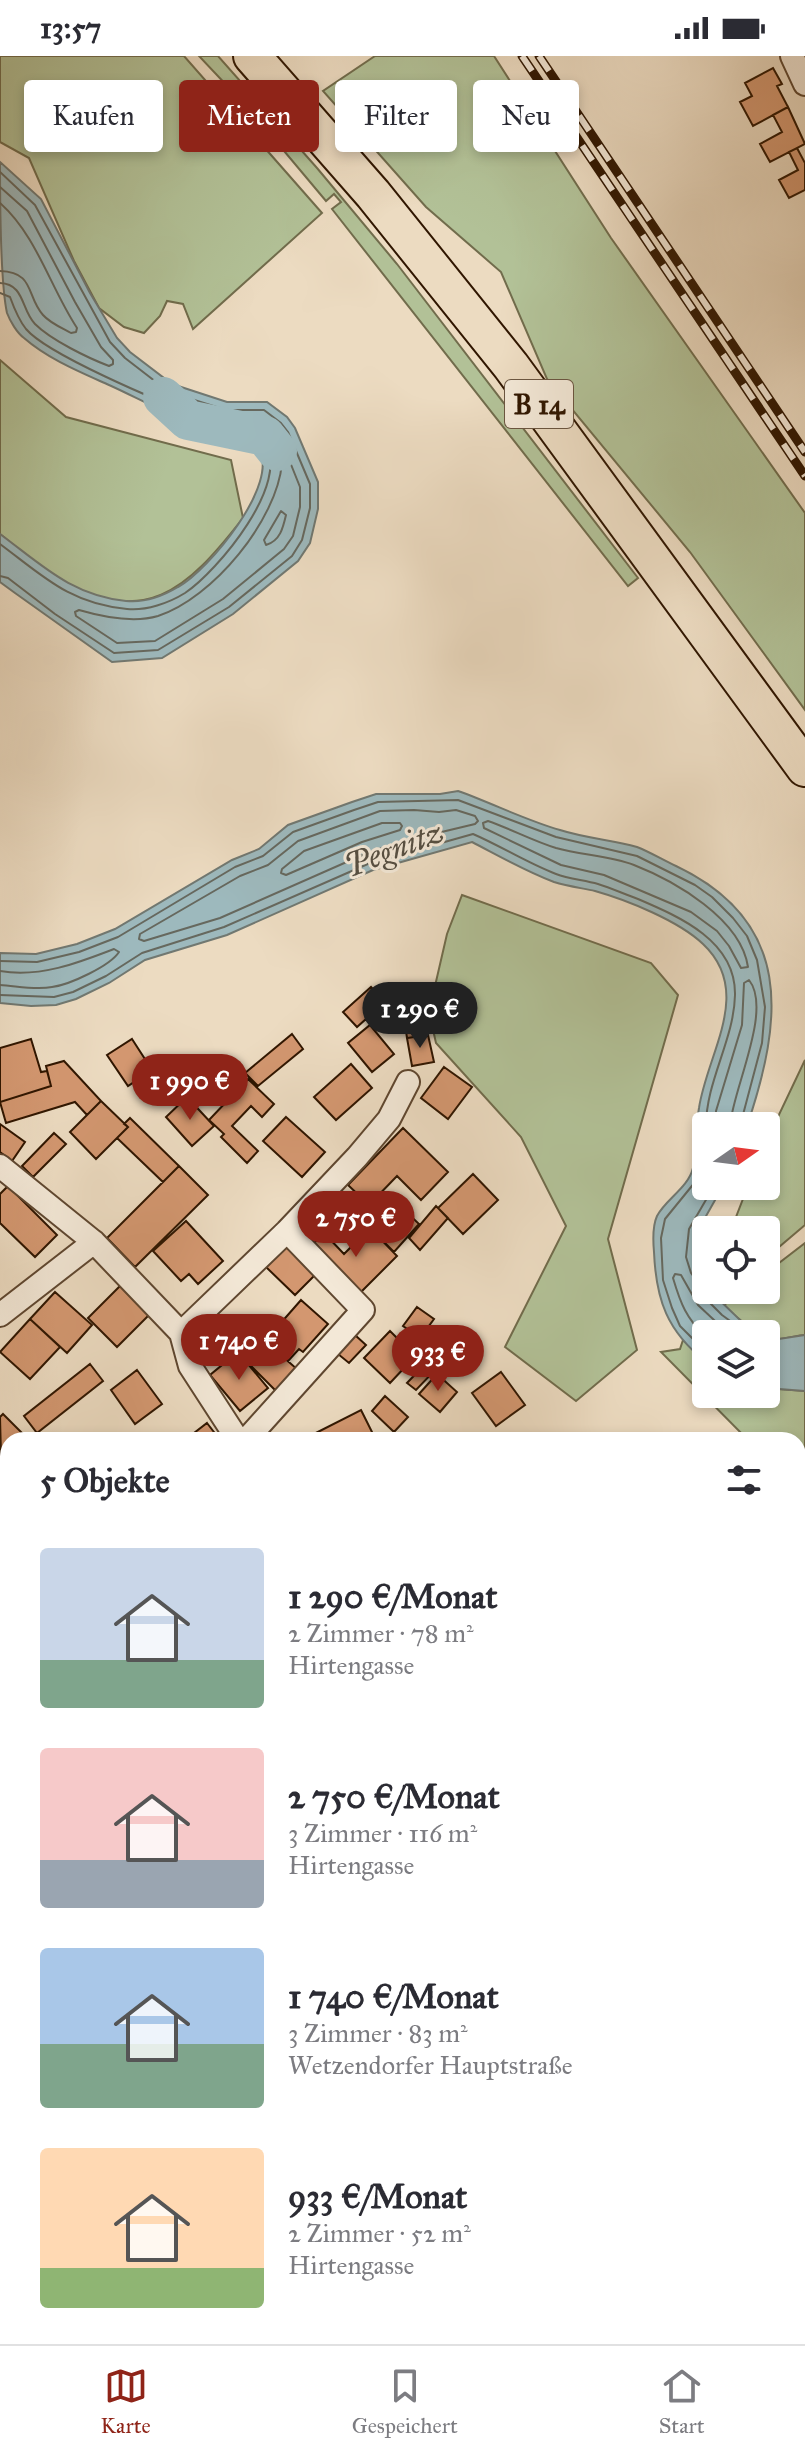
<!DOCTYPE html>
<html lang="de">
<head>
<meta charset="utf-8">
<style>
	body { margin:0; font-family:"IM FELL Great Primer",serif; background:#f7f7f7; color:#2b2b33; height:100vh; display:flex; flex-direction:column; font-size:30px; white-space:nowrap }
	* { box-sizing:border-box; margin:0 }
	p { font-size:26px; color:#7c7c81 }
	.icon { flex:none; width:44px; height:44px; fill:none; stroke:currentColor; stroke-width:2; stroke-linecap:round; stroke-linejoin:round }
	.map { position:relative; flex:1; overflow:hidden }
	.panel { position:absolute; left:0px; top:1376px; width:806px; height:912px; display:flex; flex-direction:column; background:#fff; border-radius:24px 24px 0 0; box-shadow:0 4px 12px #0003 }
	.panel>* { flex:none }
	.banner { position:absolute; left:24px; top:24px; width:758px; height:72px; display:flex; gap:16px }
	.needle { width:52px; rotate:76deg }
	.buttons { position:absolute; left:692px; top:1056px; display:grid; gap:16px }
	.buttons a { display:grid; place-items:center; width:88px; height:88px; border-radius:8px; background:#fff; box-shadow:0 4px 12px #0003; font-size:40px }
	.price { position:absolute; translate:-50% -68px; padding:0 18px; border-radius:28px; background:#8f2418; color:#fff; font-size:26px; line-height:52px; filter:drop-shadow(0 2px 4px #0008) }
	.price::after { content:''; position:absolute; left:50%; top:48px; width:24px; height:18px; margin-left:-12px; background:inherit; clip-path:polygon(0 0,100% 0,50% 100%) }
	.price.current { background:#222; color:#fff }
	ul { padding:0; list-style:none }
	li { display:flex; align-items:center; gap:24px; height:200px; padding:0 40px }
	li span { display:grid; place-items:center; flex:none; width:224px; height:160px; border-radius:8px; color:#555 }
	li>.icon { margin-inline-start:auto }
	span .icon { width:96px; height:96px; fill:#fffc; stroke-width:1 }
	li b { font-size:34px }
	h2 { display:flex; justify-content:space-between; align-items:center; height:96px; padding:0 40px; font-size:34px }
	.chip { padding:0 28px; border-radius:8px; background:#fff; box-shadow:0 4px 12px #0003; font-size:28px; line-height:72px }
	.chip.current { background:#8f2418; color:#fff }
	.status { display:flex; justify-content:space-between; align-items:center; height:56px; padding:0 40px; background:#fff; direction:ltr }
	.status svg { height:22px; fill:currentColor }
	.menu { display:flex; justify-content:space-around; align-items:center; height:112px; border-top:2px solid #e1e1e2; background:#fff; font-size:22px; color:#7c7c81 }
	.menu a { display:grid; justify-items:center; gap:4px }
	.menu .current { color:#8f2418 }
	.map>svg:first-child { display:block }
	.green { fill:#b2c197; stroke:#716c4c; stroke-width:2 }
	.water { fill:#9db9bd; stroke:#717871; stroke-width:2 }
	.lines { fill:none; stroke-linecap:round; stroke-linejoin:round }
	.shore { stroke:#66685e; stroke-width:2 }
	.river { stroke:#9db9bd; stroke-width:40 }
	.building { fill:#d39770; stroke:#301600; stroke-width:2 }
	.street-casing { stroke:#5f4730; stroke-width:26 }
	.primary-casing { stroke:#301600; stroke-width:40 }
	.street { stroke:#f3e8d7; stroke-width:22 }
	.primary { stroke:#ecdbc1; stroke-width:36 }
	.rail-casing { stroke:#301600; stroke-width:9 }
	.rail { stroke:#f3e8d7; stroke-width:6; stroke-dasharray:18; stroke-linecap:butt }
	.labels { text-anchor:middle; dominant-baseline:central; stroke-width:6; stroke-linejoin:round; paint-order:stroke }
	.shield { fill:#f3e8d7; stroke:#6a5540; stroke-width:2 }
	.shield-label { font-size:28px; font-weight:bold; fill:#301600 }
	.water-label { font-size:32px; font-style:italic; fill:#564f42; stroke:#f3e8d7 }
</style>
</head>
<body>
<div class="status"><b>13:57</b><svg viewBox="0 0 49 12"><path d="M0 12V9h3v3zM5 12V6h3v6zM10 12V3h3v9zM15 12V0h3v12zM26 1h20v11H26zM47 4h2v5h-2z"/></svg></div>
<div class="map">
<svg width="805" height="2288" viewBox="0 0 805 2288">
	<rect width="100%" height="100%" fill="#ecdbc1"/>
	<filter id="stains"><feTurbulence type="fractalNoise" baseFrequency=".0025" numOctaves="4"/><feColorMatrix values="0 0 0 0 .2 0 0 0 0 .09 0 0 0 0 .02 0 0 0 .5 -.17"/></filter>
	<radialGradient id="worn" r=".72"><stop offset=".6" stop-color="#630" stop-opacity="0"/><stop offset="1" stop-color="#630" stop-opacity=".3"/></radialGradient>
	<path class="green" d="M0,0H184L322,157L193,273L183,248L167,245L160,260L144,277L124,271L99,252L74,205L29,102L0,86Z
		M199,0H218L317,112L397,208L638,522L628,530L332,153L341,146L334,138L326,145L248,52Z
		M375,0H494L611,182L805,457V654L690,496L547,323L501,216L426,151L323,35Z
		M0,304L66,361L231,404L243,462C186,535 145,574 53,520C34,509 17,491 0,478Z
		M462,839L651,907L678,939L608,1183L637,1294L576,1345L505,1291L566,1170L521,1081L436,987L429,956L447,878Z
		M805,1004V1169L766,1202V1174H731L748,1130H766V1086Z
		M805,1187V1279C797,1279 787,1283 779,1283C759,1281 737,1263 724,1249L745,1234H766V1217Z
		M683,1284L706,1306V1338H766V1332L805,1335V1701L800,1741V1777L805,1793V1855L798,1839V1384H748L661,1296L680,1293Z"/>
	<path class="water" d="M0,106L41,143L90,237L117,282L130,296L172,328L227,346H267L287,361L295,372L318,426V453L310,487L298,505L233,558L162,602L112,606L15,537L0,526V478C42,509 71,539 126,545C144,547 163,540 178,531C208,515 282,426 258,392C243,370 215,373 192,366C163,357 136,341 109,329C80,316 48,303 24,282C17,277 10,265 7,257C0,225 0,143 0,106Z
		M458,735C492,747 525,764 560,774C585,782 612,784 637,791C650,796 663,804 676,810C794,866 783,963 747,1070H706V1130H723L697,1176L694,1199L706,1234H709L741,1265L766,1278H706V1306C667,1275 656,1244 654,1196C653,1185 652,1171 657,1160C666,1143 688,1132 693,1112C699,1092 695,1072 699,1052C707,997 754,936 703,888C679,865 627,844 595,835C581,832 567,830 554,826C525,815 499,800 472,786L373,814L227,879L145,904L109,927L76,943L56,949L31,950L0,947V897L36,898L77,888L115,873L232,804L259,793L288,769L352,746L376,738H440Z
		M766,1278L779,1283L805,1279V1335L766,1332Z"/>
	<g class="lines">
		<path class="shore" d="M0,116L35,149L110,286L125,302L169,336L226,354H264L281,367L288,376L310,428V452L302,484L292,500L229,551L158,594L114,597L55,558L8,522L0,520
			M0,131L27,155L75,246L101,291L113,304V308L109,310C88,302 51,284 35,268C21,254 25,228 0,227
			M0,147C37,180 50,231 77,272L76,276L71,277C62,272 50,267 43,259C26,240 35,216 0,215
			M0,237L10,241C14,252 18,263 26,273C47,298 159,346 193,357C218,366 246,363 264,387C293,425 217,516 185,537C169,547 146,555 127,553C70,548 43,520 0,488
			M286,404L290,406L300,431V451L293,480L284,493L223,543L155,585L117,587L76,560L75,556L79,554C103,561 134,567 158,560C213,542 277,464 282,407Z
			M281,455L286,459C283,472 280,485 266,489L264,484Z
			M414,754L439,756L456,754L475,760L478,765L475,768L404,785L367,797L220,862L144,885L139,883L140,878L240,820L268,809L298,785L380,755Z
			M488,765C511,773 533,785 556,792C581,799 610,800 634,809C675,825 741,863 748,911L741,912L729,890L717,875L691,856L604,819L561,809L484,772L483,767Z
			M400,767L402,770L400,774L362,786L286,819L281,817L282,813L304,795L382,767Z
			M0,905L37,906L79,896L118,881L235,811L263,800L293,776L354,754L378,746L458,744L556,781L637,800L695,829L712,841L733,862L747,880L757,904L765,951L762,987L740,1070
			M0,915C39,922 78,907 114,893L119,896C110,910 69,929 52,931C35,934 17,930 0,929
			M0,939L54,941L73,936L106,920L142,897L224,871L370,807L473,778C501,790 527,807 556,818C569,823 584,824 598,828C611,832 624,838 638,843C680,861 736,885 735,939C734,984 706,1025 706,1070
			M716,1070V1055L742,969L744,927L749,924C773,954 732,1035 730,1070
			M706,1090L700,1120L665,1163L661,1182L663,1224L672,1252L680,1270L706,1296
			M714,1130L689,1173L686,1201L691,1217L702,1232L705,1242L722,1259L748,1278
			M706,1282C686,1261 681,1249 673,1222L675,1218L681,1219L698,1249L729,1278"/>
		<path class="river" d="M163,341L188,364L265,380L277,395"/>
	</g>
	<path class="building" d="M773,12L782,28L777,30L788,51L753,70L740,46L752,40L745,27Z
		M788,51L805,88L770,106L760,88L782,76L773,59Z
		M797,92L805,107V134L789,142L779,124L798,114L789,96Z
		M371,931L393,956L374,973L366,963L357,971L343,956Z
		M424,951L428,979L407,982L403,954Z
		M370,969L394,998L372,1016L348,987Z
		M292,978L303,993L258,1030L245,1017Z
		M428,979L434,1006L412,1010L407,982Z
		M31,983L41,1016L47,1015L51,1030L0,1046V992Z
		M132,983L152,1014L128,1030L107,999Z
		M64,1005L101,1045L87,1059L75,1046L6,1067L0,1046L51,1030L46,1010Z
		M351,1008L372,1032L336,1064L314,1041Z
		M444,1011L472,1031L448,1063L421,1042Z
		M163,1016L178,1032L165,1045L150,1029Z
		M248,1023L274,1048L262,1061L251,1050L232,1070L258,1095L247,1107L221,1081L224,1078L209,1064Z
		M187,1041L214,1070L192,1090L166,1061Z
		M101,1045L128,1071L96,1103L70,1076Z
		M286,1061L325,1096L302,1121L263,1085Z
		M130,1062L179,1110L163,1126L117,1082L128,1071L124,1068Z
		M0,1068L25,1086L12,1105L0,1096Z
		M403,1072L448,1116L421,1144L397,1120L369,1149L348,1129Z
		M54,1077L66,1088L33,1121L22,1110Z
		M179,1110L208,1139L135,1211L107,1182Z
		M473,1118L498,1144L463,1178L438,1152Z
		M8,1130L57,1179L35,1201L0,1167V1138Z
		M396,1146L419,1168L394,1196L371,1173Z
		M436,1150L448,1162L420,1194L409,1182Z
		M186,1165L223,1205L198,1228L189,1218L181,1225L153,1195Z
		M370,1172L397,1200L358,1239L310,1191L324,1177L344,1198Z
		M287,1189L316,1218L295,1239L266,1211Z
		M120,1230L149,1259L117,1291L88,1262Z
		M55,1236L92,1269L67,1297L30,1263Z
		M301,1244L328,1268L303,1296L299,1293L288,1305L265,1285Z
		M417,1251L434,1263L420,1282L403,1270Z
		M30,1263L60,1291L30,1323L0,1296Z
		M390,1275L406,1291L411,1285L421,1294L390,1327L364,1302Z
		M355,1279L366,1289L349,1307L338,1298Z
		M265,1285L298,1314L277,1336L246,1305Z
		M238,1296L268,1332L240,1355L210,1319Z
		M430,1303L438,1311L416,1334L407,1327Z
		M90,1308L103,1325L37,1377L24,1360Z
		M137,1314L162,1348L135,1368L111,1334Z
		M501,1316L525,1349L496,1370L472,1337Z
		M437,1318L457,1336L440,1356L419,1338Z
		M385,1340L408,1361L394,1376L372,1355Z
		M361,1354L376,1384H302Z
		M3,1358L22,1377L15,1384H8V1392L1,1399L0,1361Z
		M207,1367L220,1384H185Z
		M8,1891V1923L6,1925L0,1920V1900Z
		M0,1986L8,1993V2035L0,2044Z
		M8,2049V2079L0,2087V2057Z
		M0,2102L8,2110V2142L0,2150Z"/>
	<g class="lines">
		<g class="street-casing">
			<path id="street" d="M792,0L805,28
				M0,1110L94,1186L181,1277L190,1310L238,1384
				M0,1259L94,1186
				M181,1277L287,1175L357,1101L389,1063L408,1026
				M246,1384L363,1254L287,1175
				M0,1787L8,1779
				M0,1943L8,1950"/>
		</g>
		<g class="primary-casing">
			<path id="primary" d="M252,0L373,138L511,310L805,712"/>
		</g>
		<use href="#street" class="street"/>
		<use href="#primary" class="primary"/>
		<g class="rail-casing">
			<path id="rail" d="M522,0L805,420
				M539,0L805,396"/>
		</g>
		<use href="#rail" class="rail"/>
	</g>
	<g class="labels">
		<rect class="shield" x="505" y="324" width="68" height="48" rx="6"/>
		<g class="shield-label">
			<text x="539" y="348">B 14</text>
		</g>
		<g class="water-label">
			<text transform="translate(394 793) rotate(-21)">Pegnitz</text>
		</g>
	</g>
	<rect width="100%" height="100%" filter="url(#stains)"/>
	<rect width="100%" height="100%" fill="url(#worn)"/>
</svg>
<div class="buttons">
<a><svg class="needle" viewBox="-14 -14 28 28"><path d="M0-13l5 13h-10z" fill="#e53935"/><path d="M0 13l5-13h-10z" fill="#7c7c81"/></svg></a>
<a><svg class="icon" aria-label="locate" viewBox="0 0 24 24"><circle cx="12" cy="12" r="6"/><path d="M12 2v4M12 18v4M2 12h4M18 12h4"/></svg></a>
<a><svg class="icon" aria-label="layers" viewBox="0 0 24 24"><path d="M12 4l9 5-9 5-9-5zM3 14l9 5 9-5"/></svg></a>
</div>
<b class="price current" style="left:420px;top:994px">1 290 €</b>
<b class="price" style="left:190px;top:1066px">1 990 €</b>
<b class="price" style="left:356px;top:1203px">2 750 €</b>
<b class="price" style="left:239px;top:1326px">1 740 €</b>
<b class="price" style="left:438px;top:1337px">933 €</b>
<div class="banner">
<a class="chip">Kaufen</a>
<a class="chip current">Mieten</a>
<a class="chip">Filter</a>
<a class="chip">Neu</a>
</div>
<section class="panel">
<h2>5 Objekte<svg class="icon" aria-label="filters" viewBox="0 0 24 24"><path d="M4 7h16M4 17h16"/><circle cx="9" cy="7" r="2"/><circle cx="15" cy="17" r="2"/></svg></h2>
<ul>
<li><span style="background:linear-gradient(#c9d6e8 70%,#7fa58c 0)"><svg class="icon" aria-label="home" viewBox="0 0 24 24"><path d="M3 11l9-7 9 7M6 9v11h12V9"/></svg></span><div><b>1 290 €/Monat</b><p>2 Zimmer · 78 m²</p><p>Hirtengasse</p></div></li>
<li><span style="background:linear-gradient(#f6c9c9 70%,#9aa5b1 0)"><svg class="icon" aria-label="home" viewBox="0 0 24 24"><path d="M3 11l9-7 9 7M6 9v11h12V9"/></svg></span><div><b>2 750 €/Monat</b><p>3 Zimmer · 116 m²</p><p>Hirtengasse</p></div></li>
<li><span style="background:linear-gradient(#a9c7e8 60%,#7fa58c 0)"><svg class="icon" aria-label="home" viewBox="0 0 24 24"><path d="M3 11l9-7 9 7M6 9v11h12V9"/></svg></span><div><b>1 740 €/Monat</b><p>3 Zimmer · 83 m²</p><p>Wetzendorfer Hauptstraße</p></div></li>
<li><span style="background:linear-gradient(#ffd9b3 75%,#8fb573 0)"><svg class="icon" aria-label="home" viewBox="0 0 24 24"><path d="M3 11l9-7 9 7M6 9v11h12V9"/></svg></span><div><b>933 €/Monat</b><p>2 Zimmer · 52 m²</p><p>Hirtengasse</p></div></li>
</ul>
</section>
</div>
<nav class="menu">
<a class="current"><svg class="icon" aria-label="map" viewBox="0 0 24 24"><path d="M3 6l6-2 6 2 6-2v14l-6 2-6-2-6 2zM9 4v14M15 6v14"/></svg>Karte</a>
<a><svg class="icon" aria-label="saved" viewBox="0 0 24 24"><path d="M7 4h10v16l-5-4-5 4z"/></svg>Gespeichert</a>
<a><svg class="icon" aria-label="home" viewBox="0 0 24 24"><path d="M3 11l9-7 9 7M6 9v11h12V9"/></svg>Start</a>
</nav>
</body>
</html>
